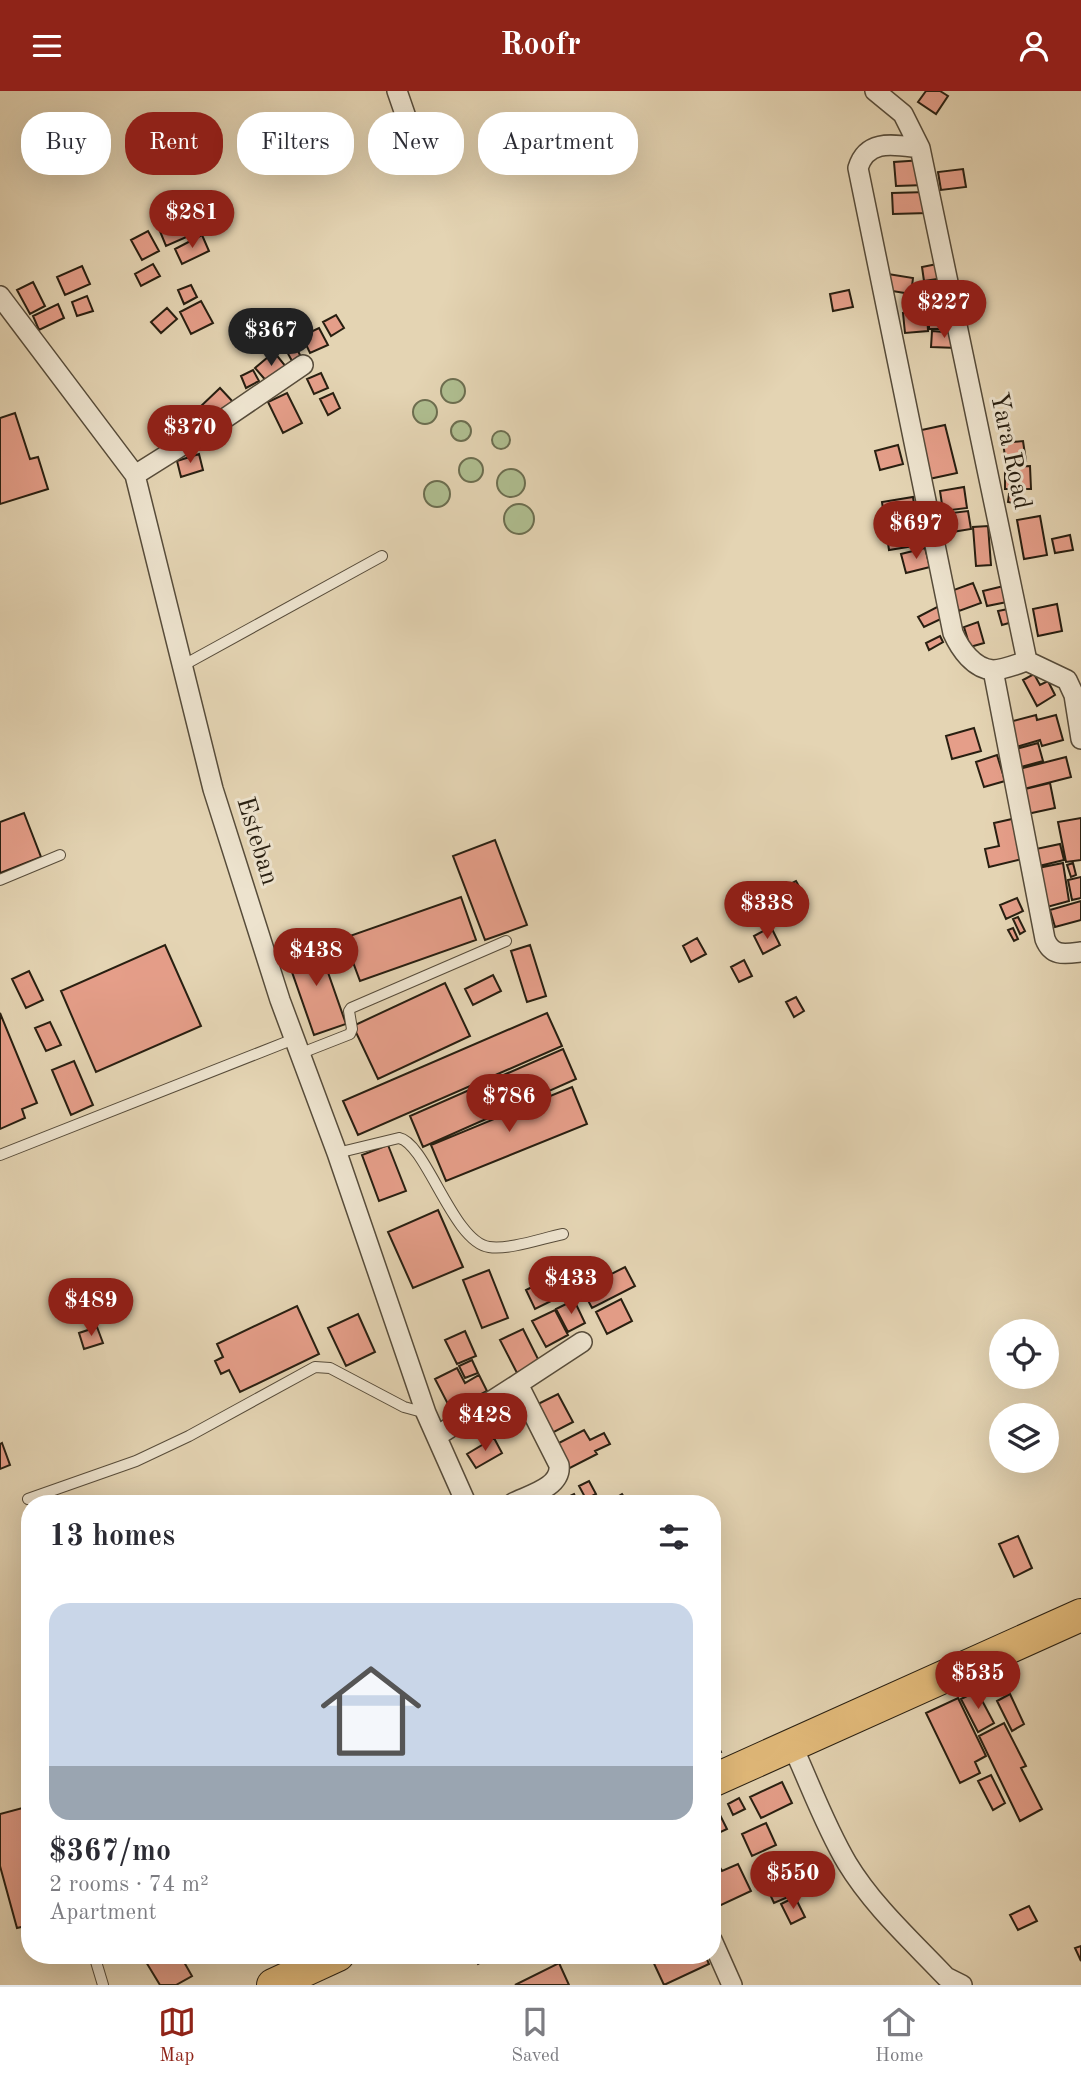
<!DOCTYPE html>
<html lang="en">
<head>
<meta charset="utf-8">
<style>
	body { margin:0; font-family:"Old Standard TT",serif; background:#f7f7f7; color:#2b2b33; height:100vh; display:flex; flex-direction:column; font-size:26px; white-space:nowrap }
	* { box-sizing:border-box; margin:0 }
	p { font-size:23px; color:#7c7c81 }
	.icon { flex:none; width:38px; height:38px; fill:none; stroke:currentColor; stroke-width:2; stroke-linecap:round; stroke-linejoin:round }
	.map { position:relative; flex:1; overflow:hidden }
	.panel { position:absolute; left:21px; top:1404px; width:700px; height:469px; display:flex; flex-direction:column; background:#fff; border-radius:28px; box-shadow:0 7px 28px #0002 }
	.panel>* { flex:none }
	.top-card { position:absolute; left:21px; top:21px; width:700px; height:63px; display:flex; gap:14px }
	.buttons { position:absolute; left:989px; top:1228px; display:grid; gap:14px }
	.buttons a { display:grid; place-items:center; width:70px; height:70px; border-radius:50%; background:#fff; box-shadow:0 7px 28px #0002; font-size:35px }
	.price { position:absolute; translate:-50% -60px; padding:0 16px; border-radius:24px; background:#8f2418; color:#fff; font-size:23px; line-height:46px; filter:drop-shadow(0 2px 4px #0008) }
	.price::after { content:''; position:absolute; left:50%; top:42px; width:21px; height:16px; margin-left:-10px; background:inherit; clip-path:polygon(0 0,100% 0,50% 100%) }
	.price.on { background:#222; color:#fff }
	ul { padding:0; list-style:none }
	li { display:grid; align-content:center; gap:14px; height:371px; padding:0 28px }
	li span { display:grid; place-items:center; height:217px; border-radius:21px; color:#555 }
	li>.icon { margin-inline-start:auto }
	span .icon { width:126px; height:126px; fill:#fffc; stroke-width:1 }
	li b { font-size:30px }
	h2 { display:flex; justify-content:space-between; align-items:center; height:84px; padding:0 28px; font-size:30px }
	.pill { padding:0 24px; border-radius:28px; background:#fff; box-shadow:0 7px 28px #0002; font-size:24px; line-height:63px }
	.pill.on { background:#8f2418; color:#fff }
	header { display:flex; justify-content:space-between; align-items:center; height:91px; padding:0 28px; background:#8f2418; color:#fff; font-size:32px; font-weight:800 }
	.dock { display:flex; justify-content:space-around; align-items:center; height:98px; border-top:2px solid #e1e1e2; background:#fff; font-size:19px; color:#7c7c81 }
	.dock a { display:grid; justify-items:center; gap:4px }
	.dock .on { color:#8f2418 }
	.map>svg:first-child { display:block }
	.green { fill:#afbe90; stroke:#6c6e50; stroke-width:2 }
	.building { fill:#e59e89; stroke:#281f11; stroke-width:2 }
	.lines { fill:none; stroke-linecap:round; stroke-linejoin:round }
	.lane-casing { stroke:#574c3a; stroke-width:12 }
	.street-casing { stroke:#574c3a; stroke-width:22 }
	.primary-casing { stroke:#281f11; stroke-width:34 }
	.lane { stroke:#ede3ce; stroke-width:10 }
	.street { stroke:#ede3ce; stroke-width:19 }
	.primary { stroke:#e2ba7a; stroke-width:32 }
	.labels { text-anchor:middle; dominant-baseline:central; stroke-width:6; stroke-linejoin:round; paint-order:stroke }
	.street-label { font-size:26px; fill:#281f11; stroke:#ede3ce }
</style>
</head>
<body>
<header><svg class="icon" aria-label="menu" viewBox="0 0 24 24"><path d="M4 6h16M4 12h16M4 18h16"/></svg>Roofr<svg class="icon" aria-label="person" viewBox="0 0 24 24"><circle cx="12" cy="8" r="4"/><path d="M4 21q1-7 8-7t8 7"/></svg></header>
<div class="map">
<svg width="1081" height="1894" viewBox="0 0 1081 1894">
	<rect width="100%" height="100%" fill="#e4d4b3"/>
	<filter id="stains"><feTurbulence type="fractalNoise" baseFrequency=".00286" numOctaves="4"/><feColorMatrix values="0 0 0 0 .2 0 0 0 0 .09 0 0 0 0 .02 0 0 0 .5 -.17"/></filter>
	<radialGradient id="worn" r=".72"><stop offset=".6" stop-color="#630" stop-opacity="0"/><stop offset="1" stop-color="#630" stop-opacity=".3"/></radialGradient>
	<path class="green" d="M441 300a12 12 0 1 1 24 0a12 12 0 1 1-24 0Z
		M413 321a12 12 0 1 1 24 0a12 12 0 1 1-24 0Z
		M451 340a10 10 0 1 1 20 0a10 10 0 1 1-20 0Z
		M492 349a9 9 0 1 1 18 0a9 9 0 1 1-18 0Z
		M459 379a12 12 0 1 1 24 0a12 12 0 1 1-24 0Z
		M497 392a14 14 0 1 1 28 0a14 14 0 1 1-28 0Z
		M424 403a13 13 0 1 1 26 0a13 13 0 1 1-26 0Z
		M504 428a15 15 0 1 1 30 0a15 15 0 1 1-30 0Z"/>
	<path class="building" d="M926,0H940L948,5L936,23L918,11Z
		M309,43L320,72L295,82L284,53Z
		M399,51L403,69L379,76L374,57Z
		M923,69L925,94L896,95L894,71Z
		M963,78L966,96L941,99L938,81Z
		M927,101L928,122L893,123L892,102Z
		M181,122L191,144L166,155L157,133Z
		M148,140L159,160L142,169L131,149Z
		M202,144L209,160L182,173L175,158Z
		M942,172L944,187L924,190L922,176Z
		M153,173L160,185L141,195L135,183Z
		M82,175L90,193L65,204L57,186Z
		M888,183L913,187L911,203L886,199Z
		M33,191L45,215L30,223L17,199Z
		M191,194L197,206L184,213L178,199Z
		M849,199L853,216L833,220L830,203Z
		M87,205L93,220L77,225L72,211Z
		M201,210L213,232L191,243L180,221Z
		M58,213L64,227L39,239L33,225Z
		M167,217L177,228L161,242L151,231Z
		M929,219H947V238H929Z
		M927,220L928,240L905,242L903,222Z
		M336,224L344,237L331,245L323,231Z
		M319,237L328,254L310,262L302,245Z
		M932,240L957,242V257L931,256Z
		M295,254L301,266L292,270L286,259Z
		M274,261L287,277L268,292L255,277Z
		M253,279L259,290L246,297L241,285Z
		M321,282L328,297L314,303L307,288Z
		M220,297L234,312L214,331L200,316Z
		M287,302L302,332L283,342L268,311Z
		M333,302L340,317L328,324L320,308Z
		M15,322L30,368L38,366L48,398L0,413V327Z
		M191,327L199,340L180,354L171,341Z
		M945,334L957,382L929,388L917,340Z
		M1023,350L1026,370L1006,372L1003,352Z
		M898,354L903,373L880,379L875,360Z
		M199,363L203,379L181,386L177,370Z
		M1030,375L1031,398H1005V376Z
		M964,396L967,417L943,420L940,400Z
		M1009,403L1019,404L1018,413L1008,411Z
		M913,406L920,454L889,459L882,411Z
		M968,420L971,438L946,442L943,423Z
		M1040,425L1047,464L1024,468L1017,429Z
		M988,435L991,474L976,475L973,436Z
		M1070,444L1073,459L1055,462L1052,448Z
		M925,457L930,476L906,482L901,463Z
		M973,492L981,512L959,520L951,500Z
		M1008,494L1012,510L987,515L983,500Z
		M1057,513L1062,540L1038,545L1033,518Z
		M939,515L945,526L924,536L918,526Z
		M1013,517L1016,530L1002,534L998,520Z
		M978,531L984,552L970,556L964,536Z
		M940,545L943,551L929,559L926,552Z
		M1034,583L1040,594L1048,590L1055,604L1037,615L1023,589Z
		M1036,624L1037,629L1056,624L1063,649L1042,655L1040,649L1016,656L1009,631Z
		M974,637L981,660L952,668L946,645Z
		M1038,652L1043,670L1021,676L1016,658Z
		M997,664L1005,690L984,696L976,671Z
		M1066,666L1071,686L1024,698L1019,678Z
		M1050,692L1055,717L1027,723L1021,699Z
		M24,722L41,766L0,782V731Z
		M1081,727V769L1066,771L1058,731Z
		M1012,728L1022,768L989,776L985,758L999,755L994,732Z
		M495,749L527,834L485,849L453,765Z
		M1060,753L1064,769L1039,775L1036,758Z
		M1063,772L1069,810L1047,816L1038,777Z
		M1073,772L1076,784L1071,786L1067,774Z
		M1081,786V807L1072,809L1068,789Z
		M796,790L807,810L797,816L786,795Z
		M461,806L476,849L360,890L344,847Z
		M1017,807L1023,820L1006,828L1000,814Z
		M1081,810V829L1055,836L1050,819Z
		M1018,826L1025,840L1020,843L1013,828Z
		M771,836L780,854L763,863L754,845Z
		M1013,837L1018,848L1014,850L1008,839Z
		M697,847L706,863L691,871L683,855Z
		M317,850L346,933L314,944L285,861Z
		M165,854L201,935L96,981L61,900Z
		M530,854L546,905L527,911L511,860Z
		M744,869L752,885L739,891L731,876Z
		M29,880L43,909L26,917L12,888Z
		M493,884L501,900L473,914L465,898Z
		M445,892L470,945L378,988L353,935Z
		M796,906L804,920L794,926L786,911Z
		M0,922L37,1012L22,1018L25,1027L0,1038Z
		M547,922L562,955L358,1044L343,1010Z
		M50,931L61,954L46,960L35,937Z
		M563,958L576,988L423,1056L410,1025Z
		M74,970L93,1014L71,1024L52,979Z
		M572,996L587,1033L446,1090L431,1054Z
		M388,1054L406,1100L379,1110L362,1064Z
		M438,1119L463,1176L413,1197L388,1141Z
		M585,1170L594,1189L535,1218L526,1199Z
		M625,1176L635,1195L592,1217L582,1198Z
		M489,1179L508,1227L482,1237L463,1189Z
		M621,1208L632,1230L607,1243L596,1221Z
		M574,1209L585,1232L568,1241L556,1218Z
		M297,1215L319,1263L240,1301L229,1279L221,1283L215,1270L223,1266L217,1253Z
		M555,1219L568,1244L546,1256L532,1230Z
		M358,1223L375,1261L346,1275L328,1237Z
		M97,1236L103,1252L84,1258L79,1242Z
		M523,1238L539,1270L517,1282L500,1249Z
		M465,1240L476,1265L457,1273L445,1249Z
		M472,1269L478,1282L465,1287L459,1275Z
		M457,1277L465,1292L479,1284L487,1300L451,1319L435,1288Z
		M558,1303L573,1331L552,1342L538,1313Z
		M584,1339L590,1349L604,1342L610,1353L595,1360L597,1363L566,1379L553,1355Z
		M494,1347L502,1362L476,1377L467,1363Z
		M2,1352L10,1374L0,1378V1353Z
		M589,1390L596,1403L586,1408L579,1395Z
		M574,1403L578,1412H554L568,1406Z
		M622,1403L628,1412H617L614,1408Z
		M1018,1445L1032,1477L1014,1486L999,1453Z
		M977,1600L994,1632L978,1641L961,1608Z
		M1010,1603L1024,1633L1012,1640L997,1610Z
		M958,1607L986,1665L975,1671L980,1682L960,1692L926,1622Z
		M1004,1632L1026,1675L1021,1677L1042,1718L1020,1730L979,1645Z
		M712,1644L721,1661L712,1665Z
		M991,1684L1005,1712L993,1719L978,1690Z
		M782,1691L792,1712L761,1727L750,1706Z
		M739,1707L745,1718L733,1724L728,1713Z
		M30,1715V1834L17,1837L0,1775V1723Z
		M717,1718L727,1738L712,1745V1721Z
		M766,1732L776,1754L752,1765L742,1743Z
		M718,1773L722,1780L738,1773L751,1800L719,1815L712,1802V1776Z
		M787,1788L795,1803L774,1812L767,1797Z
		M795,1806L805,1826L791,1833L781,1813Z
		M1029,1815L1037,1830L1018,1839L1010,1824Z
		M1081,1855V1870L1075,1857Z
		M159,1864H180L192,1885L176,1894H160L146,1871Z
		M473,1864H490L491,1866L478,1873Z
		M650,1864H705L709,1873L664,1894Z
		M559,1872L569,1894H515Z"/>
	<g class="lines">
		<g class="lane-casing">
			<path id="lane" d="M182,575L382,465
				M0,789L60,764
				M299,963L350,943L352,938L349,920L351,917L506,850
				M337,1062L399,1047C426,1052 453,1151 489,1156C510,1159 543,1147 563,1143
				M0,1064L294,948
				M28,1408L136,1370L189,1345L315,1276L330,1277L404,1316L426,1322
				M94,1864L103,1894"/>
		</g>
		<g class="street-casing">
			<path id="street" d="M397,0L415,52
				M875,0L903,23L920,57L1027,570L1067,589L1074,604L1081,648
				M920,57C895,54 867,47 858,77L953,542C960,558 974,578 993,579C1003,579 1017,573 1027,570
				M0,205L135,384L213,698L280,909L337,1062L426,1322L466,1412
				M135,384L221,330L303,274
				M993,579L1045,848C1052,866 1065,863 1081,861
				M518,1293L582,1251
				M437,1345L518,1293L559,1374C562,1396 529,1404 513,1412
				M792,1654C810,1693 825,1735 847,1772C873,1815 912,1850 946,1886L962,1894
				M712,1849L732,1894"/>
		</g>
		<g class="primary-casing">
			<path id="primary" d="M712,1690L1081,1524
				M273,1894L338,1864"/>
		</g>
		<use href="#lane" class="lane"/>
		<use href="#street" class="street"/>
		<use href="#primary" class="primary"/>
	</g>
	<g class="labels">
		<g class="street-label">
			<text transform="translate(1010 360) rotate(78)">Yara Road</text>
			<text transform="translate(257 750) rotate(73)">Esteban</text>
		</g>
	</g>
	<rect width="100%" height="100%" filter="url(#stains)"/>
	<rect width="100%" height="100%" fill="url(#worn)"/>
</svg>
<div class="buttons">
<a><svg class="icon" aria-label="locate" viewBox="0 0 24 24"><circle cx="12" cy="12" r="6"/><path d="M12 2v4M12 18v4M2 12h4M18 12h4"/></svg></a>
<a><svg class="icon" aria-label="layers" viewBox="0 0 24 24"><path d="M12 4l9 5-9 5-9-5zM3 14l9 5 9-5"/></svg></a>
</div>
<b class="price" style="left:192px;top:159px">$281</b>
<b class="price" style="left:944px;top:249px">$227</b>
<b class="price on" style="left:271px;top:277px">$367</b>
<b class="price" style="left:190px;top:374px">$370</b>
<b class="price" style="left:916px;top:470px">$697</b>
<b class="price" style="left:767px;top:850px">$338</b>
<b class="price" style="left:316px;top:897px">$438</b>
<b class="price" style="left:509px;top:1043px">$786</b>
<b class="price" style="left:571px;top:1225px">$433</b>
<b class="price" style="left:91px;top:1247px">$489</b>
<b class="price" style="left:485px;top:1362px">$428</b>
<b class="price" style="left:978px;top:1620px">$535</b>
<b class="price" style="left:793px;top:1820px">$550</b>
<div class="top-card">
<a class="pill">Buy</a>
<a class="pill on">Rent</a>
<a class="pill">Filters</a>
<a class="pill">New</a>
<a class="pill">Apartment</a>
</div>
<section class="panel">
<h2>13 homes<svg class="icon" aria-label="filters" viewBox="0 0 24 24"><path d="M4 7h16M4 17h16"/><circle cx="9" cy="7" r="2"/><circle cx="15" cy="17" r="2"/></svg></h2>
<ul>
<li><span style="background:linear-gradient(#c9d6e8 75%,#9aa5b1 0)"><svg class="icon" aria-label="home" viewBox="0 0 24 24"><path d="M3 11l9-7 9 7M6 9v11h12V9"/></svg></span><div><b>$367/mo</b><p>2 rooms · 74 m²</p><p>Apartment</p></div></li>
</ul>
</section>
</div>
<nav class="dock">
<a class="on"><svg class="icon" aria-label="map" viewBox="0 0 24 24"><path d="M3 6l6-2 6 2 6-2v14l-6 2-6-2-6 2zM9 4v14M15 6v14"/></svg>Map</a>
<a><svg class="icon" aria-label="saved" viewBox="0 0 24 24"><path d="M7 4h10v16l-5-4-5 4z"/></svg>Saved</a>
<a><svg class="icon" aria-label="home" viewBox="0 0 24 24"><path d="M3 11l9-7 9 7M6 9v11h12V9"/></svg>Home</a>
</nav>
</body>
</html>
